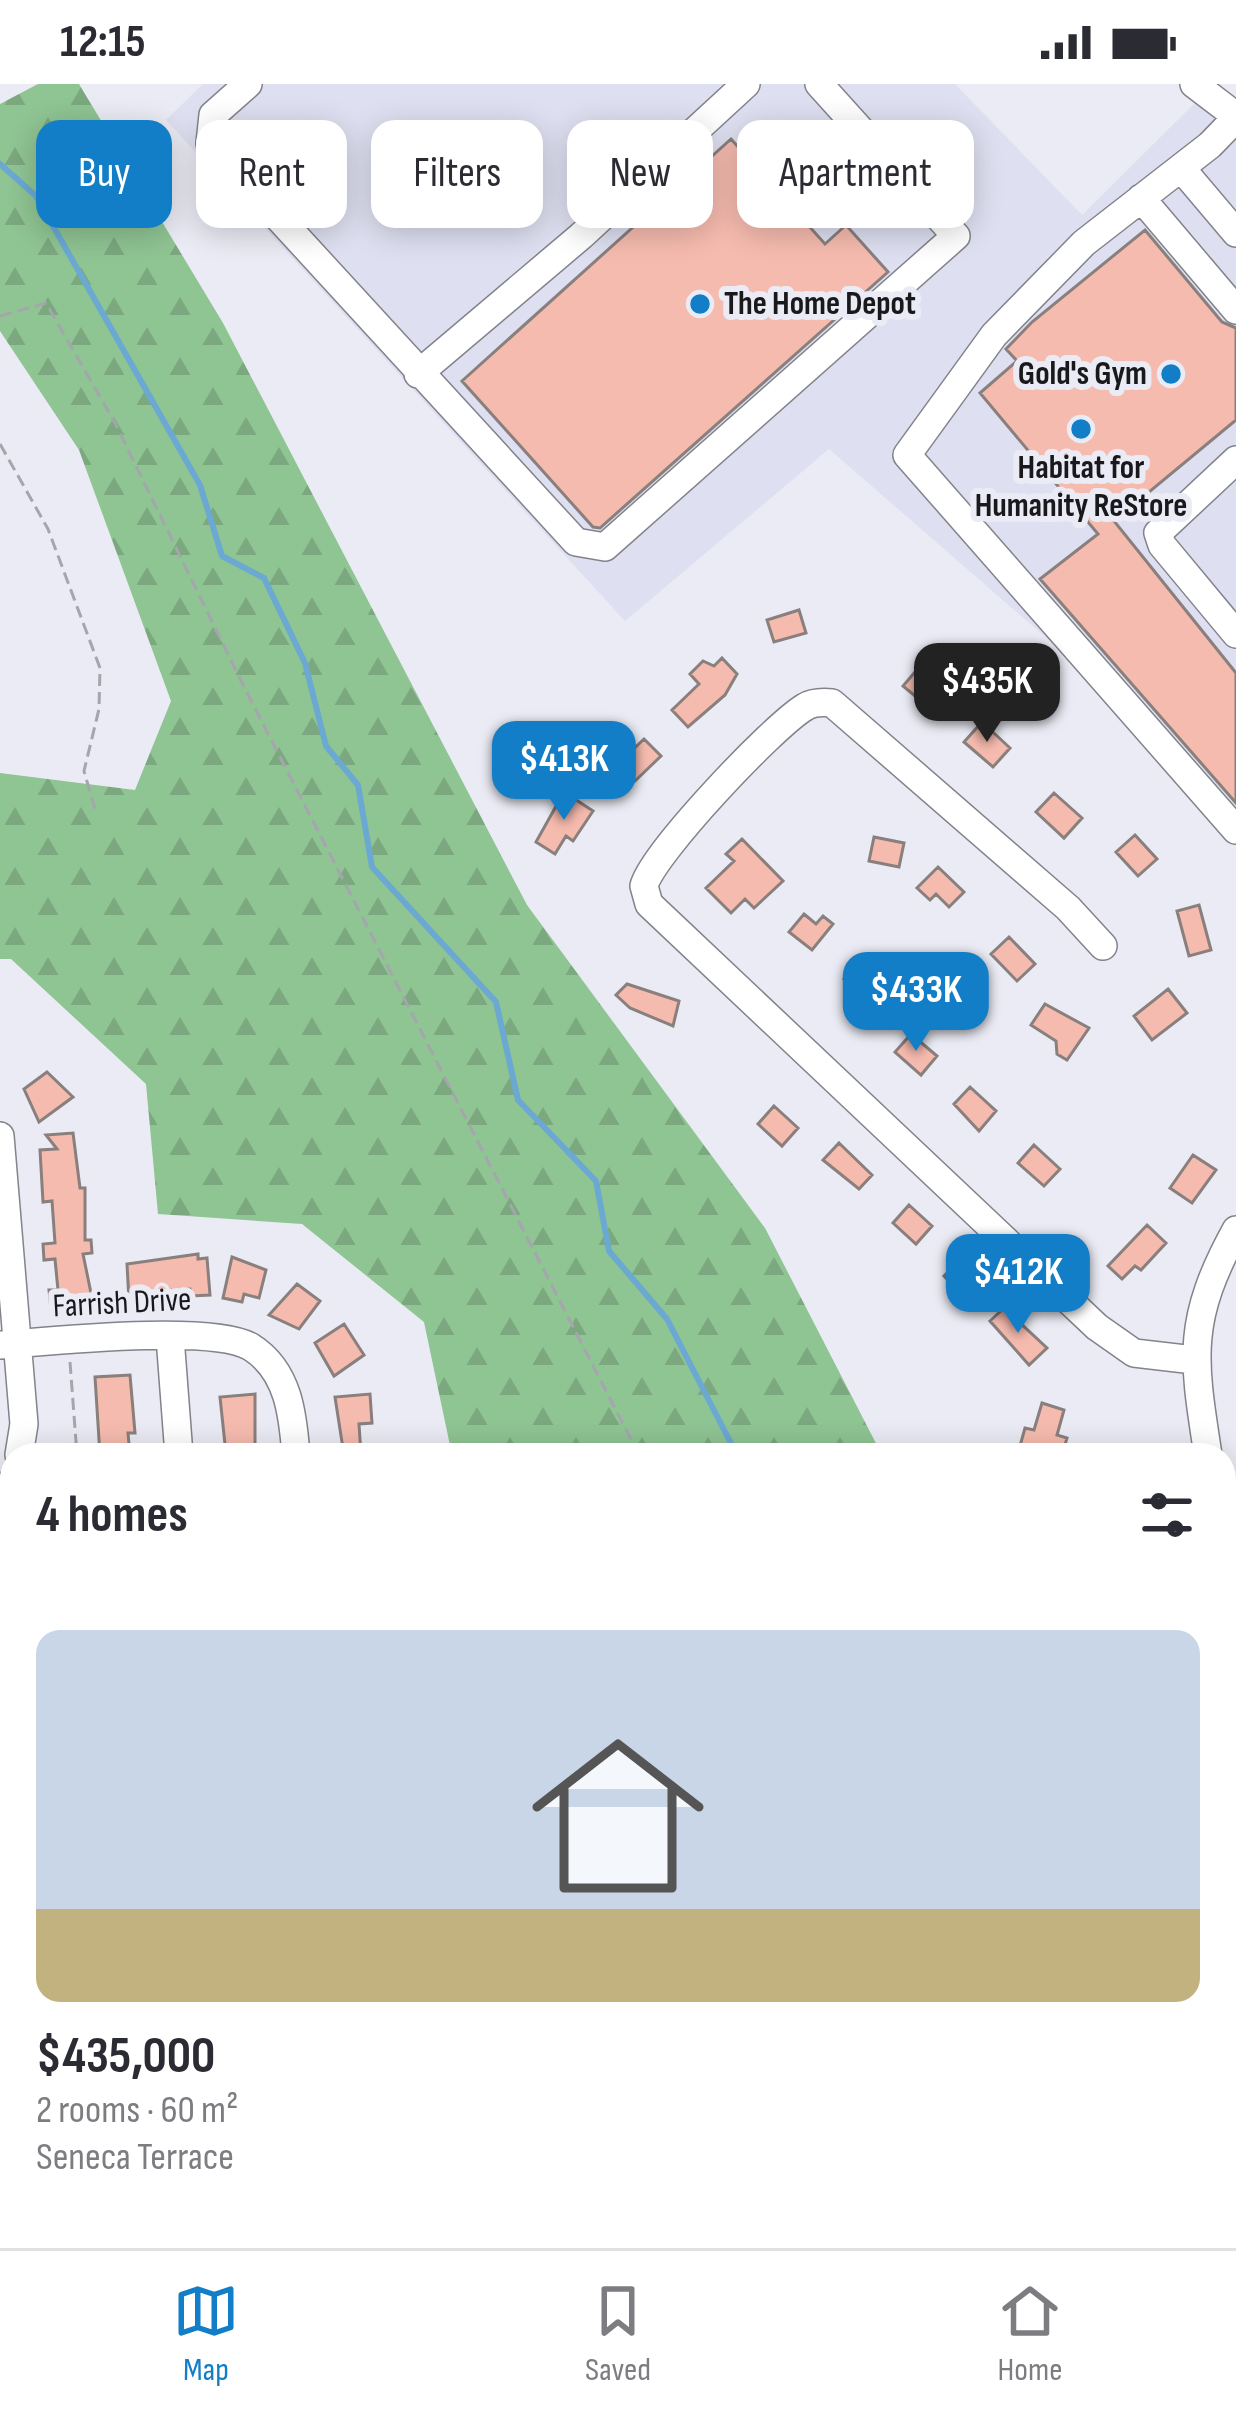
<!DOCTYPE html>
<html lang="en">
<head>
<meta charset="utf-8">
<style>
	body { margin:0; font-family:"Sofia Sans Condensed",sans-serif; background:#f7f7f7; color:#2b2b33; height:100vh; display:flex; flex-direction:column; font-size:45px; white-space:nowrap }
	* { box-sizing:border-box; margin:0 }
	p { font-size:39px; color:#7c7c81 }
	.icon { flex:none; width:66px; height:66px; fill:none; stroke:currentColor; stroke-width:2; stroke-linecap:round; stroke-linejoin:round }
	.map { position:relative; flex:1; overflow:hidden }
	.side { position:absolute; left:0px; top:1359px; width:1236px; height:807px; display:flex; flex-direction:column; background:#fff; border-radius:36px 36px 0 0; box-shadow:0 6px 30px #0003 }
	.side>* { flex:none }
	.top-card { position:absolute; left:36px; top:36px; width:1164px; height:108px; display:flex; gap:24px }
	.price { position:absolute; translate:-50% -102px; padding:0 27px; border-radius:24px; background:#137ec8; color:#fff; font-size:39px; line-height:78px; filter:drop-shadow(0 3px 6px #0008) }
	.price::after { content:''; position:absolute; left:50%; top:72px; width:36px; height:27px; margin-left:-18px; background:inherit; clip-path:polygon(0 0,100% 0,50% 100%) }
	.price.selected { background:#222; color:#fff }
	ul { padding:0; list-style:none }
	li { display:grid; align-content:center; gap:24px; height:636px; padding:0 36px }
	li+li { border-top:3px solid #e1e1e2 }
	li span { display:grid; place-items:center; height:372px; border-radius:24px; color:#555 }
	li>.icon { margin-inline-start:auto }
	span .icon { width:216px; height:216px; fill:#fffc; stroke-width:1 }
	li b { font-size:51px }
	h2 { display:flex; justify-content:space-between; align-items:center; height:144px; padding:0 36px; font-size:51px }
	.chip { padding:0 42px; border-radius:24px; background:#fff; box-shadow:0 6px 30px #0003; font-size:42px; line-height:108px }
	.chip.selected { background:#137ec8; color:#fff }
	.status { display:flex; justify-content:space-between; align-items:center; height:84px; padding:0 60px; background:#fff; direction:ltr }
	.status svg { height:33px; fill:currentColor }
	.tabs { display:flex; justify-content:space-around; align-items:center; height:168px; border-top:3px solid #e1e1e2; background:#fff; font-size:33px; color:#7c7c81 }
	.tabs a { display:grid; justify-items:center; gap:6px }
	.tabs .selected { color:#137ec8 }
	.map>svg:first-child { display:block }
	.built { fill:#dedff0 }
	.forest { fill:url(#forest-firs) }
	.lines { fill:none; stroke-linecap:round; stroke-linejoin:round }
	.stream { stroke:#6ba9d3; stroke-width:6 }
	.building { fill:#f6bbaf; stroke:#897f7d; stroke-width:3 }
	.minor-casing { stroke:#82838b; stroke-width:30 }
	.path { stroke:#a5a6ad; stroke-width:3; stroke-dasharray:12 6; stroke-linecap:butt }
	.minor { stroke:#fff; stroke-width:27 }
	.poi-dot { fill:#137ec8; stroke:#eaebf4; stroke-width:4.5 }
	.labels { text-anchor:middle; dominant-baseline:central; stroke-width:12; stroke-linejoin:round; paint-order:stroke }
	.poi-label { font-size:33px; font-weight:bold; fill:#19191c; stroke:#eaebf4; text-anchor:start }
	.street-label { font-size:33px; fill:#19191c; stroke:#eaebf4 }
</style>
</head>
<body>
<div class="status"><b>12:15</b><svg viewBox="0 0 49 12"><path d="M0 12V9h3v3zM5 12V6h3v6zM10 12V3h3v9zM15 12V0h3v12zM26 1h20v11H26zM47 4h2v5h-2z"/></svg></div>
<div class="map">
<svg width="1236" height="2164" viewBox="0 0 1236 2164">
	<defs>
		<pattern id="forest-firs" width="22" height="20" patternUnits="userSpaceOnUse" patternTransform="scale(3)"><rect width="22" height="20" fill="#8fc493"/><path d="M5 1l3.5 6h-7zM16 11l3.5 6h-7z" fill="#7ba87e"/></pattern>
	</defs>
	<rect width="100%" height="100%" fill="#eaebf4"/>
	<path class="built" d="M203,0H955L1082,131L1198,16L1236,52V761L1080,583L829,365L625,537L166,36Z"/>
	<path class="forest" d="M38,0H79L223,239L527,821L765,1144L882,1371H452L424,1238L302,1140L158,1130L146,1000L11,875H0V689L135,706L171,617L79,366L0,247V20Z
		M1224,1889L1236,1905V2164H849L851,2154H1224Z"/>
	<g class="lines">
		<path class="stream" d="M0,80L36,112L200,401L222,472L264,494L305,579L326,662L358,701L372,783L496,918L518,1016L596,1097L609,1167L667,1235L737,1371
			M1224,1986L1236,1995"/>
	</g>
	<path class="building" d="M731,55L825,160L846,141L888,188L600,444L593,443L462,297Z
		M1145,146L1222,238L1236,244V336L1114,437L1236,589V719L1040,495L1098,450L980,309L1017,277L1006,265L1032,238Z
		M799,526L806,549L774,558L767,536Z
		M722,574L737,590L725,611L688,643L672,626L699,600L690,590L703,577L714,582Z
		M921,581L950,607L933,627L903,602Z
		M982,638L1010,664L993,683L964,658Z
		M644,655L661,672L635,697L618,680Z
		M564,708L593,727L573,757L566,752L555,770L536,758Z
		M1054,709L1082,734L1064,754L1036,728Z
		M1135,751L1157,775L1138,792L1116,768Z
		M874,753L904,759L899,783L869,777Z
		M742,755L783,797L754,824L745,815L731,829L706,804L734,777L726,770Z
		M938,783L964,808L949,823L936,810L930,816L917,804Z
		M1199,821L1211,866L1189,872L1177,827Z
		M804,830L816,840L823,832L833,840L812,866L789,848Z
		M1009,853L1035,880L1017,897L991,870Z
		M862,879L887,906L869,923L844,895Z
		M627,900L679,917L673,942L630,924L616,911Z
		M1168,905L1187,929L1152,956L1134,932Z
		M1045,920L1089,944L1067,976L1057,970L1056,957L1031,941Z
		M911,950L937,972L921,991L895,968Z
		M47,988L73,1013L39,1038L24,1005Z
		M970,1003L996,1027L979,1047L954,1020Z
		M774,1022L798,1044L782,1062L758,1040Z
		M73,1049L80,1104H85V1156H91L92,1169L83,1170L92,1214H87L88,1223L51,1226L49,1206H58L55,1175L44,1176L43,1160L55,1159L52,1117L43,1118L40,1066L57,1065L46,1051Z
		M839,1059L872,1091L859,1105L823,1076Z
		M1034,1061L1060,1085L1044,1102L1018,1079Z
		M1193,1071L1216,1086L1192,1119L1170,1104Z
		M909,1121L932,1142L916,1160L893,1139Z
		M1147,1141L1166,1159L1141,1186L1135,1182L1122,1195L1108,1182Z
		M198,1170V1175L207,1174L210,1211L191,1212L190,1205L148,1208L149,1216L129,1217L127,1180Z
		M966,1170L987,1192L965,1214L944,1192Z
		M232,1173L266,1186L259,1214L244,1210L242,1218L223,1214Z
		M297,1200L320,1217L299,1245L269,1231Z
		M1004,1224L1047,1264L1029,1281L990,1237Z
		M344,1240L364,1271L334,1292L315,1259Z
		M130,1291L135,1349H128L130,1371H100L95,1293Z
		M255,1310V1368L226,1370L220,1313Z
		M370,1310L372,1339L359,1340L361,1371H344L335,1313Z
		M1042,1319L1064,1326L1057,1351L1067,1354L1062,1371L1018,1369L1025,1344L1034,1346Z"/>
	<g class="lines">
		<g class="minor-casing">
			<path id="minor" d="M248,0L213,31L210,59L576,458L605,463L956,152L819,0
				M1194,0L1236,32
				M1236,34L1210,61L1084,159L994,251L907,371L1236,746
				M1181,84L1236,149
				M1141,114L1236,226
				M418,290L581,152L746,0
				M1236,376L1158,449L1162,461L1236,550
				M1103,862L1068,824L832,619C822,618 813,618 805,623C773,642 652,770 644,802L649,820L1097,1243L1134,1269L1194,1276
				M0,1052L24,1340L19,1371
				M170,1253L179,1371
				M0,1261C51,1257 213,1240 251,1263C289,1287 293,1332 296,1371
				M1208,1371C1193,1274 1186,1237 1236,1146
				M0,1434L12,1397
				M0,1511L12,1541
				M0,1590L12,1609
				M1224,1601L1236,1617
				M0,1909H12
				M123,2154L128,2164
				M157,2154L164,2164
				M640,2164L651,2154"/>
		</g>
		<path class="path" d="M0,232L46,219L115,339L244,603L639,1371
			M0,360L48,445L100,584L99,625L84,687L95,725
			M70,1278L77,1371
			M1188,2154L1194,2164"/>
		<use href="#minor" class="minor"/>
	</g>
	<g class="poi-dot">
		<circle cx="700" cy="220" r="12"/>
		<circle cx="1171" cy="290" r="12"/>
		<circle cx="1081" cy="345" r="12"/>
	</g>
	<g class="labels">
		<g class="poi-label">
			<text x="724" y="220">The Home Depot</text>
			<text x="1147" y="290" text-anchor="end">Gold's Gym</text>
			<text x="1081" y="384" text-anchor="middle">Habitat for<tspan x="1081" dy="38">Humanity ReStore</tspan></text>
		</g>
		<g class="street-label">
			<text transform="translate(122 1219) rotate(-3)">Farrish Drive</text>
		</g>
	</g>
</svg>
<b class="price selected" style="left:987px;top:661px">$435K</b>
<b class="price" style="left:564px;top:739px">$413K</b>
<b class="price" style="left:916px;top:970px">$433K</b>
<b class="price" style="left:1018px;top:1252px">$412K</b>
<div class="top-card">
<a class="chip selected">Buy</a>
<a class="chip">Rent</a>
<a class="chip">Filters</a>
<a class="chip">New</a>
<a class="chip">Apartment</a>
</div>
<section class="side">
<h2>4 homes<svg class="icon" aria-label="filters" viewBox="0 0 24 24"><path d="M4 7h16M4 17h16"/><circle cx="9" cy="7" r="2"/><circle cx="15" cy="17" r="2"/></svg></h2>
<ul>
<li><span style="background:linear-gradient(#c9d6e8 75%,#c2b280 0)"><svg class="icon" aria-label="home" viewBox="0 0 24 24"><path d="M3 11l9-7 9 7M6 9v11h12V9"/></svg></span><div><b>$435,000</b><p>2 rooms · 60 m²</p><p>Seneca Terrace</p></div></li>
</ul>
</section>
</div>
<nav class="tabs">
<a class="selected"><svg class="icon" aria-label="map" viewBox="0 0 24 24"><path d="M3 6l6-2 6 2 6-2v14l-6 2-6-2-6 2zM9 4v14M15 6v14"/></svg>Map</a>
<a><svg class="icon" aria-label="saved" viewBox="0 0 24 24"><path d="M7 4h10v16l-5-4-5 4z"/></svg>Saved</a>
<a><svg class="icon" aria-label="home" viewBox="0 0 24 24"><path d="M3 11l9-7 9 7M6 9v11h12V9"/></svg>Home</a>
</nav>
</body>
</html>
